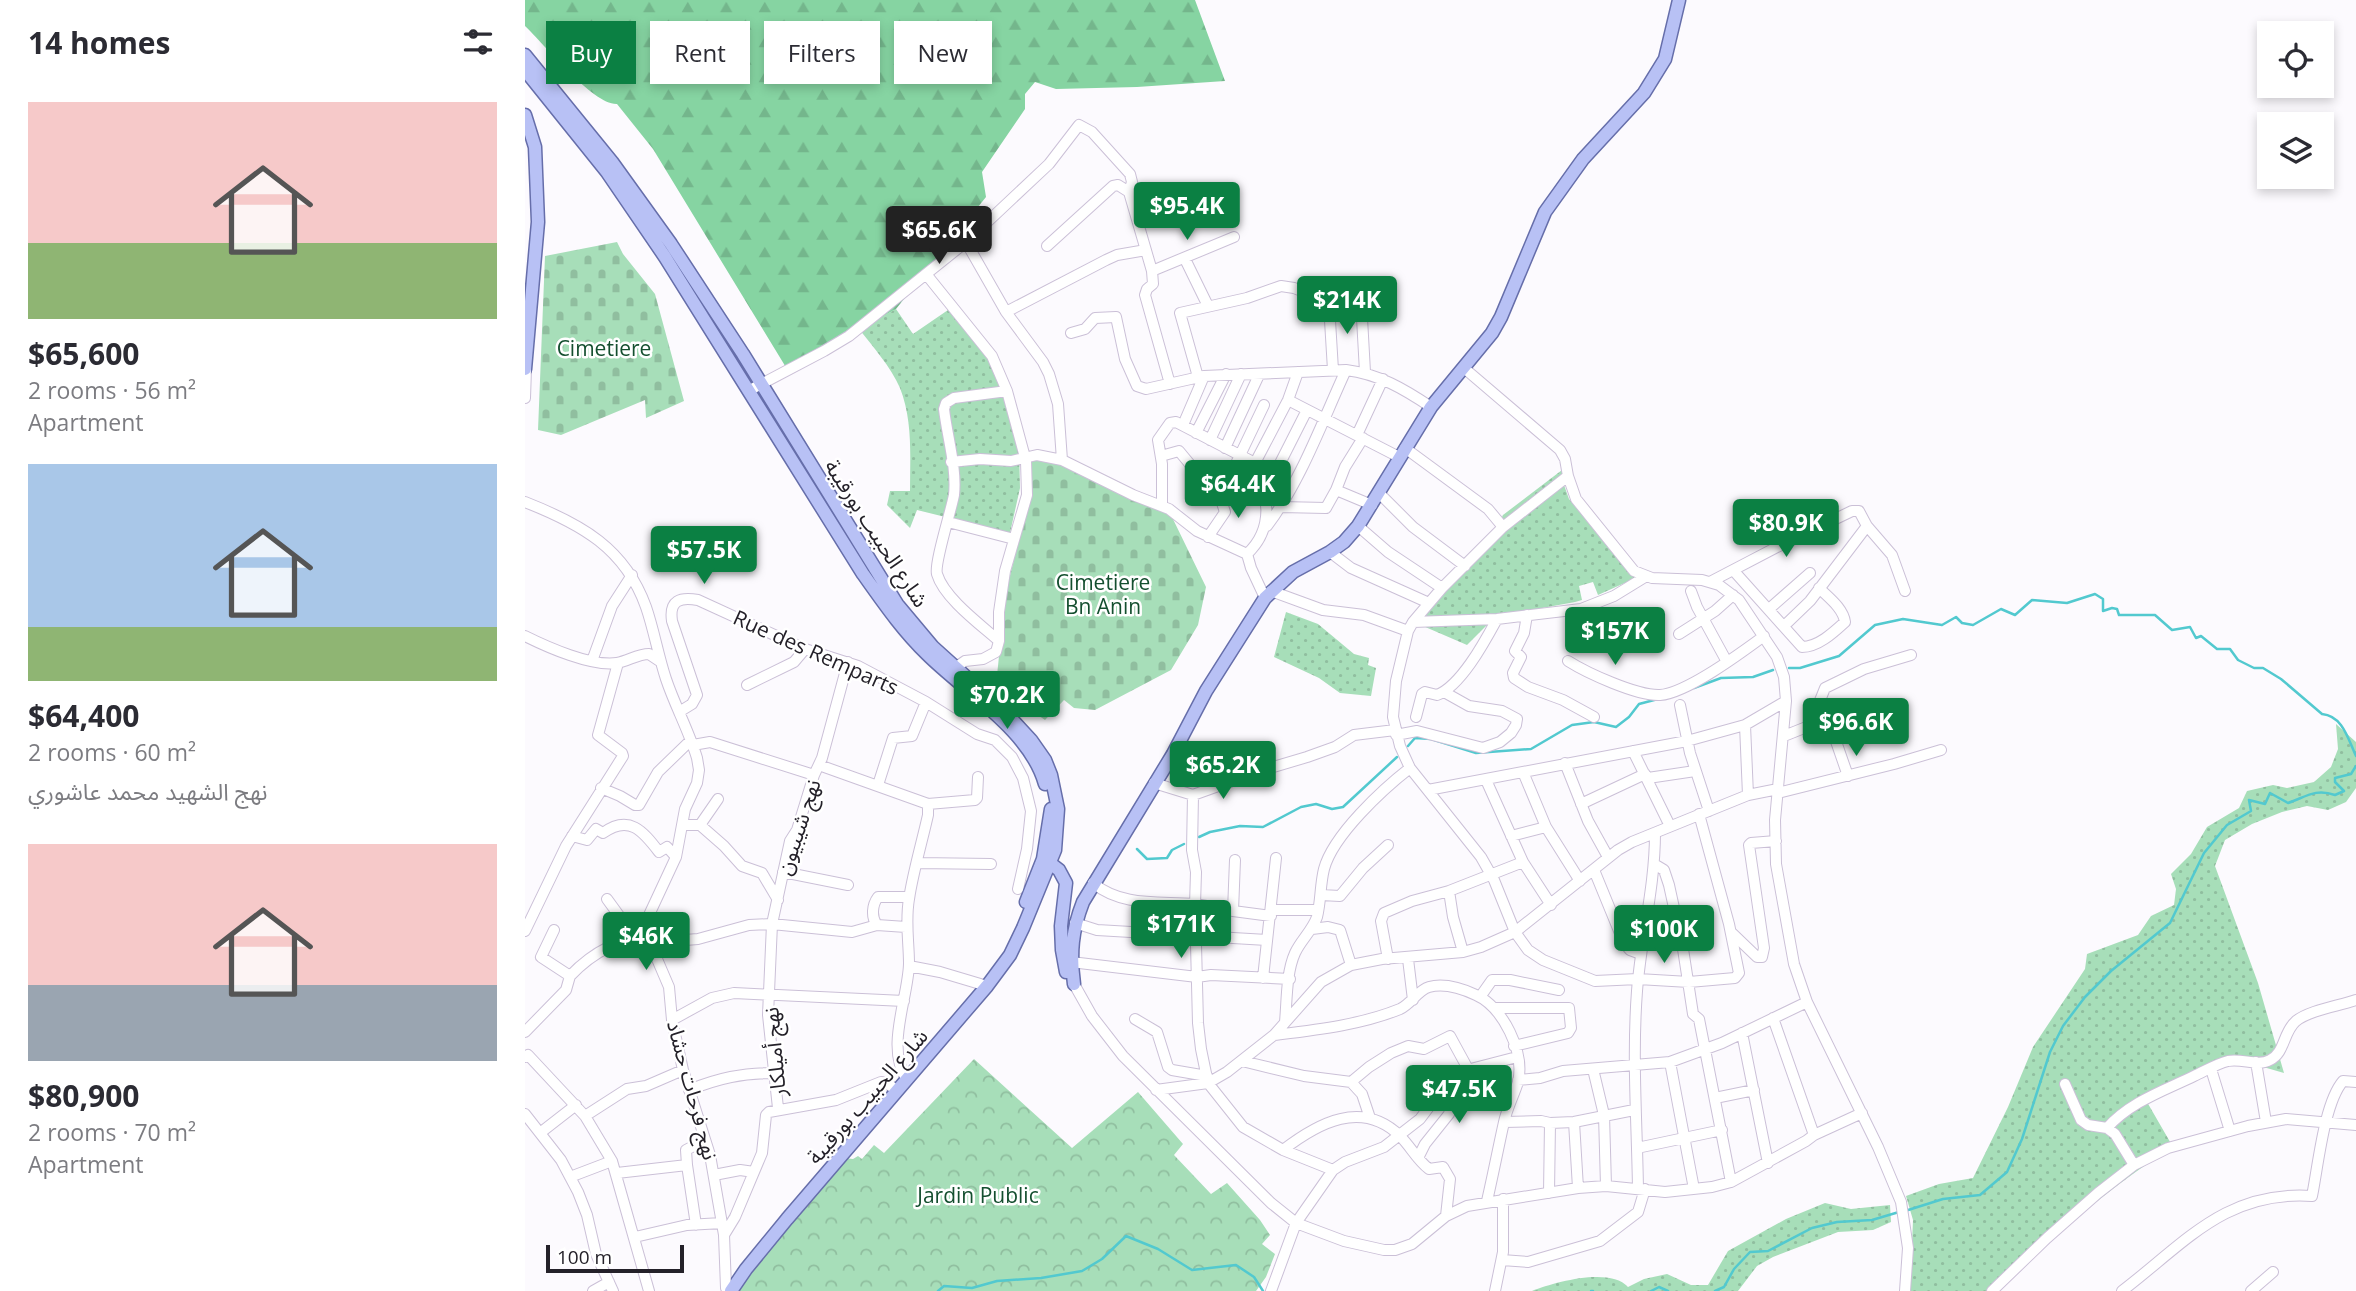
<!DOCTYPE html>
<html lang="en">
<head>
<meta charset="utf-8">
<style>
	body { margin:0; font-family:"Open Sans","Noto Sans Arabic",sans-serif; background:#f7f7f7; color:#2b2b33; height:100vh; display:flex; flex-direction:column; font-size:26px; white-space:nowrap }
	* { box-sizing:border-box; margin:0 }
	p { font-size:23px; color:#7c7c81 }
	.icon { flex:none; width:38px; height:38px; fill:none; stroke:currentColor; stroke-width:2; stroke-linecap:round; stroke-linejoin:round }
	.map { position:relative; flex:1; overflow:hidden }
	.panel { display:flex; flex-direction:column; background:#fff; width:525px }
	.panel>* { flex:none }
	.guide { position:absolute; left:21px; top:21px; width:665px; height:63px; display:flex; gap:14px }
	.controls { position:absolute; left:1732px; top:21px; display:grid; gap:14px }
	.controls a { display:grid; place-items:center; width:77px; height:77px; border-radius:0px; background:#fff; box-shadow:0 4px 10px #0003; font-size:35px }
	.scale { position:absolute; left:21px; bottom:18px; width:138px; box-sizing:border-box; padding-left:7px; border:4px solid #242129; border-top:0; font-size:19px; line-height:24px; white-space:nowrap; color:#242129; -webkit-text-stroke:5px #fff; paint-order:stroke }
	.price { position:absolute; translate:-50% -60px; padding:0 16px; border-radius:7px; background:#0b8043; color:#fff; font-size:23px; line-height:46px; filter:drop-shadow(0 2px 4px #0008) }
	.price::after { content:''; position:absolute; left:50%; top:42px; width:21px; height:16px; margin-left:-10px; background:inherit; clip-path:polygon(0 0,100% 0,50% 100%) }
	.price.selected { background:#222; color:#fff }
	ul { padding:0; list-style:none }
	li { display:grid; align-content:center; gap:14px; height:371px; padding:0 28px }
	li span { display:grid; place-items:center; height:217px; border-radius:0px; color:#555 }
	li>.icon { margin-inline-start:auto }
	span .icon { width:126px; height:126px; fill:#fffc; stroke-width:1 }
	li b { font-size:30px }
	h2 { display:flex; justify-content:space-between; align-items:center; height:84px; padding:0 28px; font-size:30px }
	.tag { padding:0 24px; border-radius:0px; background:#fff; box-shadow:0 4px 10px #0003; font-size:24px; line-height:63px }
	.tag.selected { background:#0b8043; color:#fff }
	main { display:flex; flex:1; min-height:0 }
	.map>svg:first-child { display:block }
	.grass { fill:url(#grass-dots) }
	.forest { fill:url(#forest-firs) }
	.cemetery { fill:url(#cemetery-stones) }
	.park { fill:url(#park-crowns) }
	.lines { fill:none; stroke-linecap:round; stroke-linejoin:round }
	.stream { stroke:#52c9cf; stroke-width:2.5 }
	.minor-casing { stroke:#cbc0d7; stroke-width:12 }
	.major-casing { stroke:#666eaa; stroke-width:15 }
	.minor { stroke:#fff; stroke-width:10 }
	.major { stroke:#b8c1f5; stroke-width:12 }
	.labels { text-anchor:middle; dominant-baseline:central; stroke-width:5; stroke-linejoin:round; paint-order:stroke }
	.park-label { font-size:21px; fill:#144f2f; stroke:#fff }
	.street-label { font-size:21px; fill:#242129; stroke:#fff }
</style>
</head>
<body>
<main>
<section class="panel">
<h2>14 homes<svg class="icon" aria-label="filters" viewBox="0 0 24 24"><path d="M4 7h16M4 17h16"/><circle cx="9" cy="7" r="2"/><circle cx="15" cy="17" r="2"/></svg></h2>
<ul>
<li><span style="background:linear-gradient(#f6c9c9 65%,#8fb573 0)"><svg class="icon" aria-label="home" viewBox="0 0 24 24"><path d="M3 11l9-7 9 7M6 9v11h12V9"/></svg></span><div><b>$65,600</b><p>2 rooms · 56 m²</p><p>Apartment</p></div></li>
<li><span style="background:linear-gradient(#a9c7e8 75%,#8fb573 0)"><svg class="icon" aria-label="home" viewBox="0 0 24 24"><path d="M3 11l9-7 9 7M6 9v11h12V9"/></svg></span><div><b>$64,400</b><p>2 rooms · 60 m²</p><p>نهج الشهيد محمد عاشوري</p></div></li>
<li><span style="background:linear-gradient(#f6c9c9 65%,#9aa5b1 0)"><svg class="icon" aria-label="home" viewBox="0 0 24 24"><path d="M3 11l9-7 9 7M6 9v11h12V9"/></svg></span><div><b>$80,900</b><p>2 rooms · 70 m²</p><p>Apartment</p></div></li>
</ul>
</section>
<div class="map">
<svg width="1831" height="1291" viewBox="0 0 1831 1291">
	<defs>
		<pattern id="grass-dots" width="8" height="8" patternUnits="userSpaceOnUse" patternTransform="scale(1.75)"><rect width="8" height="8" fill="#a7deb9"/><path d="M2 2h.1M6 6h.1" fill="none" stroke="#90be9f" stroke-width="1.8" stroke-linecap="round"/></pattern>
		<pattern id="forest-firs" width="22" height="20" patternUnits="userSpaceOnUse" patternTransform="scale(1.75)"><rect width="22" height="20" fill="#86d4a2"/><path d="M5 1l3.5 6h-7zM16 11l3.5 6h-7z" fill="#74b68c"/></pattern>
		<pattern id="cemetery-stones" width="16" height="16" patternUnits="userSpaceOnUse" patternTransform="scale(1.75)"><rect width="16" height="16" fill="#a7deb9"/><path d="M2 7V4a2 2 0 0 1 4 0v3zM10 15v-3a2 2 0 0 1 4 0v3z" fill="#90be9f"/></pattern>
		<pattern id="park-crowns" width="20" height="18" patternUnits="userSpaceOnUse" patternTransform="scale(1.75)"><rect width="20" height="18" fill="#a7deb9"/><path d="M2 6a3 3 0 1 1 6 0M12 15a3 3 0 1 1 6 0" fill="none" stroke="#90be9f"/></pattern>
	</defs>
	<rect width="100%" height="100%" fill="#fcfafe"/>
	<path class="grass" d="M371,309L388,334L423,310L465,358L478,389L493,410L495,488L485,533L392,510L385,528L362,505L365,491H385C385,457 388,421 375,388C366,367 348,347 334,329Z
		M1037,470L1039,485L1044,499L1113,577L1073,595L1068,582L1054,586L1057,600L1050,602L1001,611L974,613L942,645L891,623L967,537L978,515Z
		M761,612L793,624L829,654L844,658L843,665L851,668L846,696L815,693L794,678L749,657Z
		M1811,724L1831,742V788L1821,802L1803,810L1782,806L1757,812L1727,824L1700,840L1690,866L1733,983L1759,1073L1721,1062L1679,1071L1622,1102L1648,1147C1583,1187 1527,1239 1471,1291H1385L1388,1220L1381,1196L1414,1184L1448,1178L1483,1107L1508,1047L1560,969L1562,954L1613,935L1626,916L1649,905L1651,889L1646,874L1666,854L1682,827L1714,808L1722,791L1748,785L1762,788L1789,782L1806,767L1813,749Z
		M1300,1203L1326,1209L1365,1205L1366,1222L1348,1230L1313,1232L1248,1257L1232,1266L1213,1291H1007C1030,1282 1085,1267 1103,1287L1119,1279L1142,1274L1166,1285H1183L1203,1251L1261,1219Z"/>
	<path class="forest" d="M0,0H670L700,81L612,87L531,89L510,82L500,94V109L457,172L461,197L371,309L262,369L128,149L92,104C68,105 19,44 0,26Z"/>
	<path class="cemetery" d="M92,242L98,254L130,294L159,401L121,418L120,400L36,435L13,430L20,256Z
		M506,457L528,462L646,515L681,587L673,625L646,670L570,710L549,708L539,700L520,720L471,686L480,596L506,490Z"/>
	<path class="park" d="M449,1059L547,1148L613,1092L658,1144L649,1155L686,1194L702,1183L735,1220L745,1235L737,1244L750,1254L741,1277L731,1291H209L319,1158L328,1159L333,1156L337,1159L349,1145L359,1153Z"/>
	<g class="lines">
		<path class="stream" d="M1264,668H1275L1314,656L1350,625L1378,619L1417,625L1431,617L1437,623L1448,625L1476,609L1490,615L1507,600L1542,603L1570,594L1578,599V611L1587,608L1592,609L1594,615H1630L1647,630L1665,627L1671,638L1676,636L1692,649H1705L1713,660L1729,668H1738L1756,679L1797,714C1818,716 1823,739 1831,756
			M1169,688L1196,678L1228,677L1248,670
			M883,746L890,738L906,739L951,753L1006,749L1047,725L1069,722L1091,727L1104,717L1114,704L1133,699
			M674,837L685,832L715,826L738,827L776,807L791,804L807,809L818,807L872,757
			M612,849L622,859L642,858L647,850L659,844
			M1380,1211L1418,1199L1455,1195L1482,1172L1497,1139L1525,1052L1538,1026L1560,997L1586,971L1645,923L1679,853L1702,825L1726,811L1724,800L1740,804L1745,793L1763,803C1781,797 1790,788 1810,795L1819,791L1810,782V778L1826,774L1831,766
			M413,1291L419,1286L447,1288L472,1281L516,1278L557,1271L577,1259L601,1236L633,1249L667,1270L711,1265L729,1277L738,1291
			M1066,1291H1068
			M1126,1291L1134,1287L1143,1291
			M1190,1291L1199,1287L1209,1269L1225,1252L1243,1251L1287,1228L1312,1222L1347,1220L1374,1212"/>
		<g class="minor-casing">
			<path id="minor" d="M522,246L588,186L593,185L604,192L627,271L628,284L622,289L620,295L645,384
				M660,259L683,306
				M627,271L709,237
				M401,274L441,242
				M804,304L808,370
				M481,312L581,260L592,255L621,250
				M546,333L560,329L570,318L591,317L600,359L612,386L621,389L679,376L821,370C854,374 879,389 906,407
				M939,368L1035,450L1040,459L1043,476L1051,499L1109,571L1127,578L1177,580L1194,585L1214,600L1252,657L1259,677L1261,701L1250,820L1251,864L1269,964L1282,1002L1353,1147L1376,1202L1383,1248L1380,1291
				M673,377L655,313L722,298L756,286L769,288L817,307L837,318L840,372
				M225,390L299,351L324,336L401,274L467,356L482,391L501,461L502,495L480,571L474,612V641L471,652L458,659L440,661L427,670
				M0,398L1,369
				M763,400L874,457
				M658,425L679,376
				M671,433L701,374
				M832,435L858,379
				M685,440L716,374
				M700,448L734,375
				M880,448L963,509L978,527L917,588L888,622L883,631L871,681L868,717L875,746L885,768L956,857L969,880L990,932L1003,950L1018,960L1070,981L1113,979L1164,982L1210,978L1214,973L1204,924L1174,814
				M636,456L654,451L678,480L695,497L739,405
				M537,460L608,495L644,509L672,531L722,554
				M426,462L455,459L486,461L512,455L537,460L533,404L524,374L518,362L481,312L441,242L524,164L554,125L567,132L605,174L607,182L604,192
				M730,463L763,400L773,372
				M811,490L820,467L838,438
				M740,493L782,410
				M854,493L888,527L940,566
				M0,502C56,524 100,548 121,607C129,630 133,655 141,679C150,706 164,731 172,758L174,770L172,783L160,809L151,857L124,915L122,927L126,945L144,987L147,1020L158,1070L185,1155L199,1235L201,1288L205,1291
				M637,506V464L633,440L645,423L651,422L730,463C743,495 750,528 722,554L726,568L740,598
				M756,507L801,508L811,490L847,505
				M423,522L489,539
				M742,526C776,481 797,422 821,370
				M833,526L863,552L917,588
				M1342,526L1367,555L1380,591
				M978,527L1043,476
				M683,537L700,512L695,497
				M805,552L826,568L904,603
				M1208,570L1277,647C1293,647 1308,633 1320,622C1318,608 1304,598 1294,588
				M1185,582L1254,546L1327,511H1334L1342,526L1285,601L1259,626
				M746,591L798,610L839,615L883,631
				M1166,591L1172,607L1202,662
				M1244,609L1285,573
				M1002,615L999,633L990,651L996,657L988,673L989,678L1003,687L1038,700L1069,717
				M888,622L972,619L1056,609L1089,596L1120,577
				M1154,634L1190,611L1208,595
				M0,636C22,647 67,667 92,663C103,661 113,654 124,654L136,662
				M474,641C456,625 419,598 412,574C409,564 426,511 429,495C432,468 422,436 419,409L421,403L429,398L482,391
				M67,661L87,606L107,575
				M1043,661C1062,673 1112,696 1135,695C1162,693 1216,653 1239,636
				M222,685L269,662L280,649
				M1155,705L1165,753L1184,811
				M154,712L167,704L172,695L147,621C144,600 155,597 173,600L280,649L333,666L401,702L452,734L470,740L487,757L498,778L506,811L502,849L493,889
				M891,717L897,694L900,692L912,695C936,686 960,641 972,619
				M1220,725L1223,795
				M871,735L892,731L958,748L975,742L986,733L991,725L992,719L977,711L944,706L919,692
				M1259,736L1284,726L1296,698
				M168,745L185,742L289,775
				M1108,751L1145,826
				M1040,763L1063,821L1083,857
				M294,765L403,804
				M998,772L1021,827L1055,881
				M1323,776L1296,698L1300,688L1339,669L1386,655
				M1123,778L1170,771
				M961,780L998,862L1026,905
				M629,783L668,795L735,771L782,757L810,747L829,735L870,730
				M353,785L368,738L387,736L401,702
				M76,788L95,796L110,805H114L133,772L165,741
				M903,790L1162,741L1220,725L1261,701
				M1253,793L1369,764L1416,750
				M668,795L667,850L671,872L670,905L673,1023L676,1049L683,1083L718,1127L758,1150L808,1170
				M403,804L450,800L452,798L453,777
				M1056,804L1120,774
				M158,825H175L199,846L217,866L237,873L253,900
				M175,825L193,799
				M47,836L62,840L71,829L78,833C104,814 118,831 134,852L142,847L151,857
				M986,836L1021,827
				M710,860L708,911L746,916
				M393,863L466,864
				M1129,864L1139,870L1144,885L1158,949L1168,1014L1174,1019L1206,1182
				M1069,870L1099,943L1105,950L1116,954
				M258,872L323,885
				M568,883C597,907 634,901 670,904C682,906 695,909 708,911
				M924,891L928,917L938,952
				M796,895L815,896L838,868L863,845
				M82,899L111,939
				M747,910H793
				M550,923L572,930L742,940
				M381,927L352,925C346,917 347,905 353,897H384
				M787,929L803,927L815,930L826,965
				M29,930L16,957L45,976
				M0,931L41,846L98,756L97,753L73,735L93,663
				M1207,933L1232,957H1237L1239,948L1224,845L1226,843L1251,841
				M126,945L146,937L160,940L173,939L224,925L247,924L327,932L352,925
				M863,959L856,921L859,913L887,901L924,891L998,862
				M883,959L888,1000
				M546,962L672,977L686,975L765,979
				M384,966L415,972L462,986
				M45,976C66,954 92,938 124,938
				M738,978L751,858
				M549,984L567,1016L598,1056L746,1203L771,1223L819,1241L859,1250H870L887,1244L921,1216L942,1206L1053,1188L1081,1186L1140,1192L1187,1187L1206,1182L1281,1141L1289,1135L1248,1018
				M955,997L967,980H985L1034,990
				M970,1008H1044L1046,1028L1043,1033L989,1046
				M610,1019L632,1032L643,1067L647,1070L682,1076
				M147,1020L187,998L209,993L379,1001
				M760,1022C762,1001 761,973 770,953C776,940 787,931 792,917C796,901 795,885 799,869C808,835 858,789 885,768
				M0,1032L41,990L45,976
				M1217,1033L1243,1163
				M749,1035C790,1030 836,1025 875,1009C886,1004 893,990 904,987C919,983 938,989 951,995C978,1007 1000,1052 993,1082C989,1095 982,1108 979,1122C973,1149 968,1175 962,1201
				M0,1057L3,1055L60,1116L87,1161L124,1291
				M717,1061L779,1076L826,1082L844,1067L866,1053L883,1046L899,1049L925,1036L943,1069
				M1145,1062L1169,1189
				M1731,1062L1741,1122
				M1068,1069L1079,1115L1081,1186
				M1686,1069L1705,1131
				M382,1080C360,1048 383,999 384,964C384,942 380,921 384,899C388,872 397,842 403,815V804
				M993,1080L1015,1078L1038,1071L1145,1062L1197,1043L1282,1002
				M826,1082L837,1094L845,1118
				M1540,1084L1556,1120L1563,1125L1582,1128L1590,1134L1609,1165
				M164,1090C194,1078 217,1073 250,1073
				M631,1090L683,1083L702,1072L749,1035L796,982L826,965L857,959L938,952L956,947L990,932L1093,850L1107,842L1223,795L1253,789
				M1190,1098L1229,1090
				M253,1108L243,1015L247,924L265,841L272,830L289,775L297,758L323,662
				M0,1114L36,1160L53,1192L62,1215L71,1254L88,1291
				M60,1116L102,1089L121,1086L158,1070
				M979,1122L1016,1121L1025,1123
				M1049,1122L1053,1188
				M1582,1128C1605,1102 1638,1091 1669,1076C1680,1071 1691,1064 1703,1061C1717,1058 1733,1067 1745,1060C1760,1053 1758,1032 1771,1021C1785,1010 1814,1006 1831,1000
				M15,1133L51,1105
				M1289,1135L1337,1113
				M1112,1148L1197,1130
				M758,1150C793,1123 837,1099 875,1136C886,1147 892,1160 904,1169L918,1167L925,1179L921,1216
				M893,1158L900,1144L924,1114L934,1072
				M162,1165L171,1225
				M92,1173L162,1165L161,1150L180,1140
				M189,1175L215,1170L229,1172
				M45,1177L87,1161
				M1113,1189C1112,1123 1107,1057 1112,991C1116,938 1130,887 1130,833
				M1024,1193L1025,1123L1049,1122L1109,1110
				M199,1235L210,1217L237,1153L241,1115L244,1112L311,1100L356,1082L362,1083L372,1091
				M110,1237L162,1225L197,1223
				M977,1260L1003,1262L1075,1241L1113,1212L1120,1189
				M68,1291L84,1282
				M746,1291L771,1223L808,1170L820,1162L859,1147L895,1119L907,1103L916,1072H934L992,1057
				M970,1291L978,1252V1199
				M1467,1291L1522,1238L1573,1193L1609,1165L1643,1148L1723,1126L1761,1119L1831,1125
				M1597,1291C1660,1243 1701,1190 1787,1196C1793,1167 1799,1103 1818,1081L1831,1082
				M1726,1291L1748,1272"/>
		</g>
		<g class="major-casing">
			<path id="major" d="M0,55L87,162L146,244L218,354L372,604L408,647L480,712L506,740L520,760L526,775L533,809L530,850L498,928L485,955L462,986L262,1219L221,1269L206,1291
				M0,70L82,172L140,257L338,574C358,602 377,630 402,654C440,692 505,730 520,784
				M0,115L10,147L13,222L0,369
				M521,860L534,870L541,883L536,926L537,950L541,972
				M501,902L518,859L526,809
				M549,984C545,954 547,930 558,902L648,754L681,691L740,598L768,572L805,552L819,542L833,526L906,407L967,333L976,317L1020,212L1058,159L1119,93L1140,59L1154,0"/>
		</g>
		<use href="#minor" class="minor"/>
		<use href="#major" class="major"/>
	</g>
	<g class="labels">
		<g class="park-label">
			<text x="79" y="348">Cimetiere</text>
			<text x="578" y="582">Cimetiere<tspan x="578" dy="24">Bn Anin</tspan></text>
			<text x="453" y="1195">Jardin Public</text>
		</g>
		<g class="street-label">
			<text transform="translate(352 533) rotate(57)">شارع الحبيب بورقيبة</text>
			<text transform="translate(291 652) rotate(24)">Rue des Remparts</text>
			<text transform="translate(273 827) rotate(-72)">نهج شيبيون</text>
			<text transform="translate(249 1052) rotate(-95)">نهج أميلكار</text>
			<text transform="translate(168 1090) rotate(75)">نهج فرحات حشاد</text>
			<text transform="translate(342 1096) rotate(-49)">شارع الحبيب بورقيبة</text>
		</g>
	</g>
</svg>
<div class="controls">
<a><svg class="icon" aria-label="locate" viewBox="0 0 24 24"><circle cx="12" cy="12" r="6"/><path d="M12 2v4M12 18v4M2 12h4M18 12h4"/></svg></a>
<a><svg class="icon" aria-label="layers" viewBox="0 0 24 24"><path d="M12 4l9 5-9 5-9-5zM3 14l9 5 9-5"/></svg></a>
</div>
<div class="scale">100 m</div>
<b class="price" style="left:662px;top:242px">$95.4K</b>
<b class="price selected" style="left:414px;top:266px">$65.6K</b>
<b class="price" style="left:822px;top:336px">$214K</b>
<b class="price" style="left:713px;top:520px">$64.4K</b>
<b class="price" style="left:1261px;top:559px">$80.9K</b>
<b class="price" style="left:179px;top:586px">$57.5K</b>
<b class="price" style="left:1090px;top:667px">$157K</b>
<b class="price" style="left:482px;top:731px">$70.2K</b>
<b class="price" style="left:1331px;top:758px">$96.6K</b>
<b class="price" style="left:698px;top:801px">$65.2K</b>
<b class="price" style="left:656px;top:960px">$171K</b>
<b class="price" style="left:1139px;top:965px">$100K</b>
<b class="price" style="left:121px;top:972px">$46K</b>
<b class="price" style="left:934px;top:1125px">$47.5K</b>
<div class="guide">
<a class="tag selected">Buy</a>
<a class="tag">Rent</a>
<a class="tag">Filters</a>
<a class="tag">New</a>
</div>
</div>
</main>
</body>
</html>
